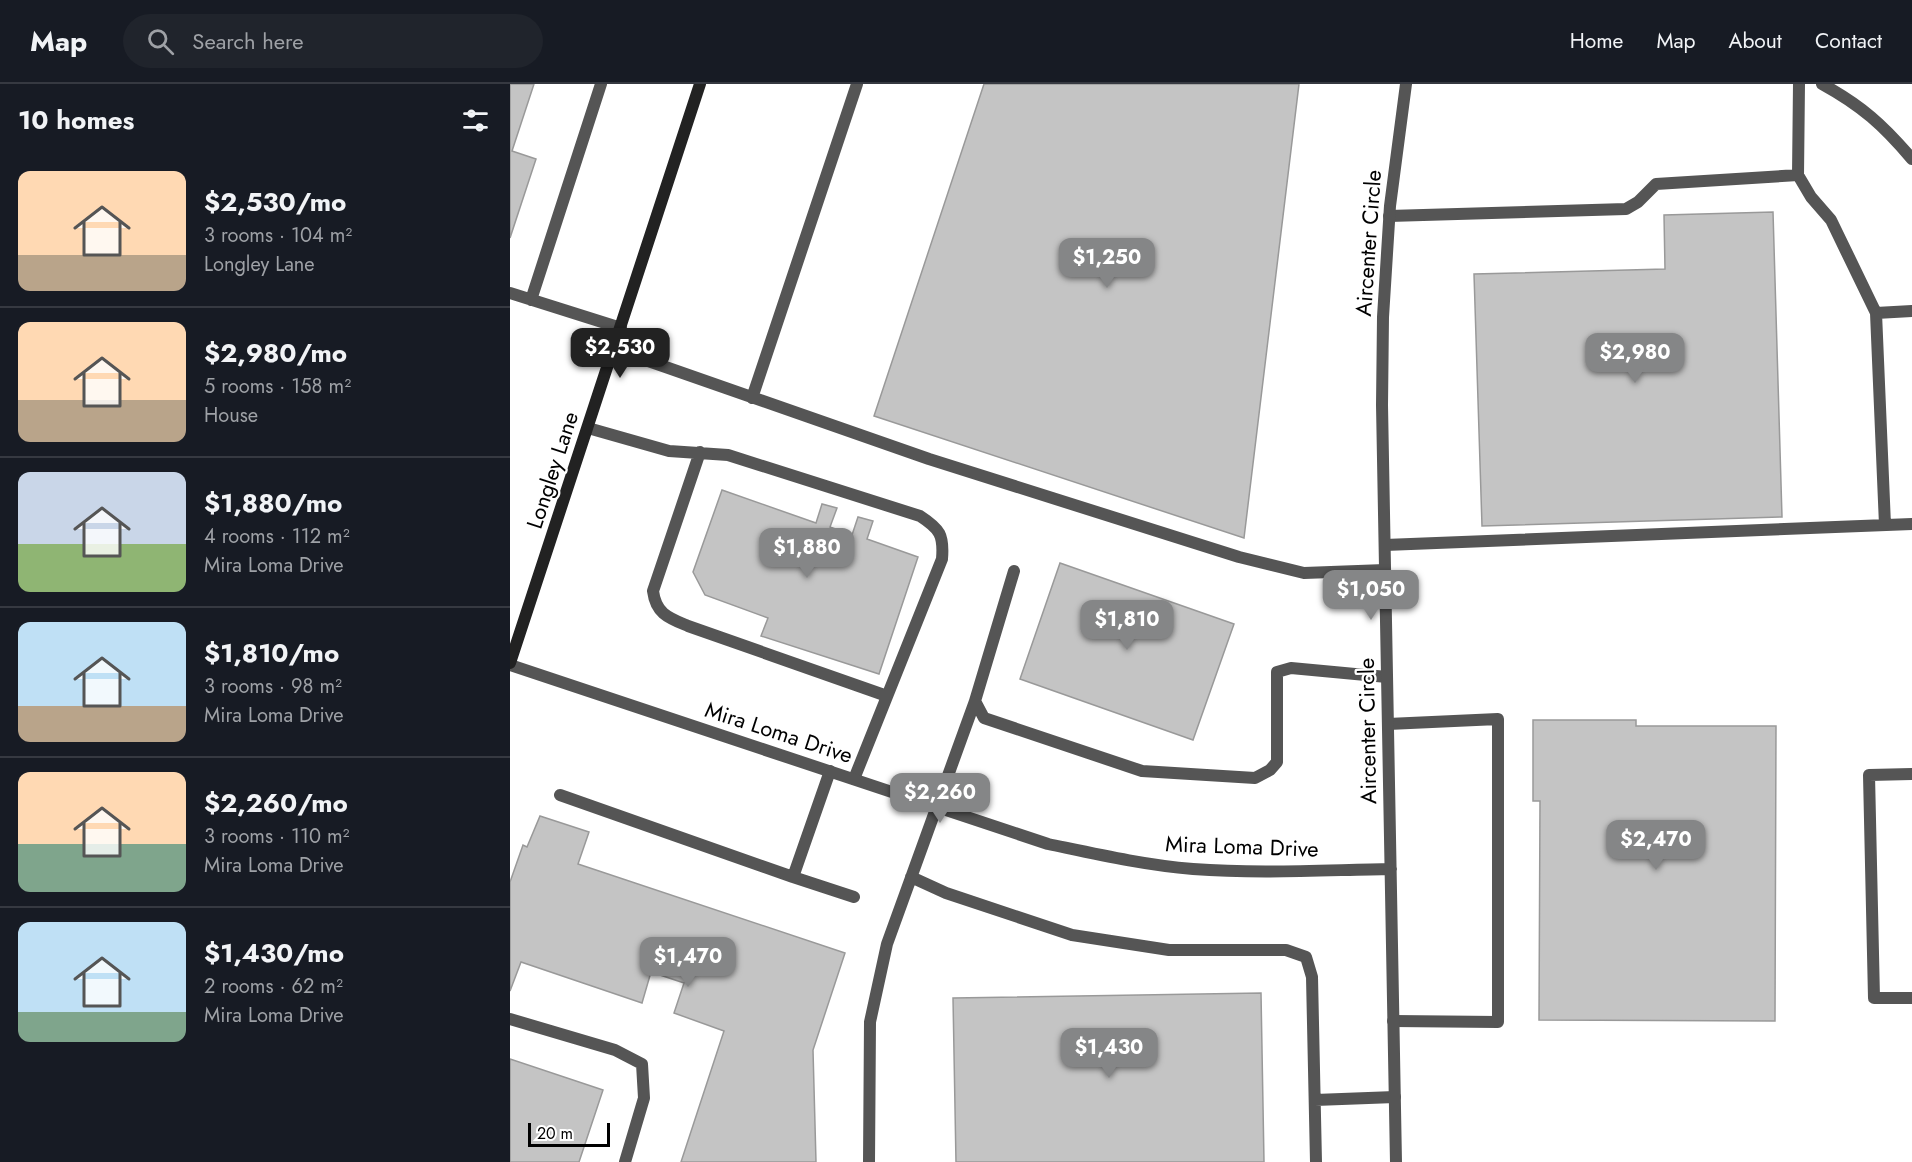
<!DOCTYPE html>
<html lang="en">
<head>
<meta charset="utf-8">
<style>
	body { margin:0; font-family:Jost,sans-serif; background:#20242c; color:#f1f3f6; height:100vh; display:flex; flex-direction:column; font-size:22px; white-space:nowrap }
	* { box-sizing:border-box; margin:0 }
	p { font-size:20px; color:#9ea1a6 }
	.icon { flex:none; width:33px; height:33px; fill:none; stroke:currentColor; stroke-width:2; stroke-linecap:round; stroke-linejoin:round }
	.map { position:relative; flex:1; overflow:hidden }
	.side { display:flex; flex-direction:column; background:#171b24; width:510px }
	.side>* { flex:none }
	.scale { position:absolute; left:18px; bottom:15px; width:82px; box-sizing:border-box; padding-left:6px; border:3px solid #000; border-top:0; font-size:16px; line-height:21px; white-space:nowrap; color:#000; -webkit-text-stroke:4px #fff; paint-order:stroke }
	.price { position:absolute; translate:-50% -51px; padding:0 14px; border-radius:12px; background:#858687; color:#fff; font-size:20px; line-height:39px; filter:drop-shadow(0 2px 3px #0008) }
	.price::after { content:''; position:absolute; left:50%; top:36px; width:18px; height:14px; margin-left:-9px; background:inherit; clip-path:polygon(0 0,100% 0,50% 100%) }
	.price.current { background:#222; color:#fff }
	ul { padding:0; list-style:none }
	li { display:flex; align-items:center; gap:18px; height:150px; padding:0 18px }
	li+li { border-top:2px solid #363941 }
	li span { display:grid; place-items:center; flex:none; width:168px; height:120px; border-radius:12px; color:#555 }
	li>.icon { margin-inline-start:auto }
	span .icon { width:72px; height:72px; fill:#fffc; stroke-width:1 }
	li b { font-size:26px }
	h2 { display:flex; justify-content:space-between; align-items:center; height:72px; padding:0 18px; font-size:26px }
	header { display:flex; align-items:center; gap:36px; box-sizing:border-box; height:84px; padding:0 30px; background:#171b24; border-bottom:2px solid #363941 }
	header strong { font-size:28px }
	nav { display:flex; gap:33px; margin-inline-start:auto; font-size:21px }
	.search { width:420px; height:54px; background:#20242c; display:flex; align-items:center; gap:15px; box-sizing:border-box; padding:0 21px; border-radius:33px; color:#9ea1a6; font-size:22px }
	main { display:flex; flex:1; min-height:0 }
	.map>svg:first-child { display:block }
	.building { fill:#c4c4c4; stroke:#999; stroke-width:1.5 }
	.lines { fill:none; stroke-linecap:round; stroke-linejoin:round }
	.service { stroke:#555; stroke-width:12 }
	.minor { stroke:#555; stroke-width:12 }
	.secondary { stroke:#222; stroke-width:12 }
	.labels { text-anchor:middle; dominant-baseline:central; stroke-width:4.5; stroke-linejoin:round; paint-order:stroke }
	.street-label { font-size:22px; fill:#000; stroke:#fff }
</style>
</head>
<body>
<header>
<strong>Map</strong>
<div class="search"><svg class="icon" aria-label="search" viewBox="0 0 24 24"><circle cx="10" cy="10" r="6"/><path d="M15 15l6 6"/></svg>Search here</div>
<nav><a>Home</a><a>Map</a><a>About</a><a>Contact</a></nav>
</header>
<main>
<section class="side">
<h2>10 homes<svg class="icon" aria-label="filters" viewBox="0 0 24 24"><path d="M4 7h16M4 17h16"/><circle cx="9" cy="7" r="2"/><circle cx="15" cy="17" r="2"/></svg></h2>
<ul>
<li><span style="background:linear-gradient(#ffd9b3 70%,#b9a48a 0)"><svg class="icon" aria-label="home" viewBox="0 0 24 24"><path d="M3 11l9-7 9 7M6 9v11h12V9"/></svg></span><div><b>$2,530/mo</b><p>3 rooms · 104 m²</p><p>Longley Lane</p></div></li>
<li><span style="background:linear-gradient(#ffd9b3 65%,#b9a48a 0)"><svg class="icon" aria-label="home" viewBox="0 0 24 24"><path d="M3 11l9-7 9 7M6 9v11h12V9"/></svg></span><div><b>$2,980/mo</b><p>5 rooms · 158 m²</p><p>House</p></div></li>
<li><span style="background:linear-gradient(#c9d6e8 60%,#8fb573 0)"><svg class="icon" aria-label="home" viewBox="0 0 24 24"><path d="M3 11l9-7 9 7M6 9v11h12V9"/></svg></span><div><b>$1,880/mo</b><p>4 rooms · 112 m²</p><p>Mira Loma Drive</p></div></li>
<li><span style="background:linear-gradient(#bfe0f5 70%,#b9a48a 0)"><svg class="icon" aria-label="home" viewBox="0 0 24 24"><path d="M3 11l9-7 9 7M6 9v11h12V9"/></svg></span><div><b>$1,810/mo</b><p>3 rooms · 98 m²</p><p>Mira Loma Drive</p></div></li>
<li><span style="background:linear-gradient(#ffd9b3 60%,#7fa58c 0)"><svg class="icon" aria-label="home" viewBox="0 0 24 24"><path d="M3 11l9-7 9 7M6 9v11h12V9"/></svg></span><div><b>$2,260/mo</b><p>3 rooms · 110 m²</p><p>Mira Loma Drive</p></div></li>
<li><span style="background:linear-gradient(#bfe0f5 75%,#7fa58c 0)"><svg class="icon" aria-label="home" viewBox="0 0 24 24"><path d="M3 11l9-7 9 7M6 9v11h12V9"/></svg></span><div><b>$1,430/mo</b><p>2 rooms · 62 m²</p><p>Mira Loma Drive</p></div></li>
</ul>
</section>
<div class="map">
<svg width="1402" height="1078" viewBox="0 0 1402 1078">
	<rect width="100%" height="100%" fill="#fff"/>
	<path class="building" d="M0,0H24L2,67L26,75L0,154Z
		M474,0H789L734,454L364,332Z
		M1263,128L1272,433L972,442L964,190L1155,185L1154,131Z
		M212,406L306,439L312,420L327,424L320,443L342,451L348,433L363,437L357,455L408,473L369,590L251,552L258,534L195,511L183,488Z
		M550,479L724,540L683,656L510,595Z
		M1023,636H1126V642H1266L1265,937L1029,936L1030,717H1023Z
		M30,732L79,748L68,780L335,869L303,966L306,1078H171L214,947L164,929L174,899L141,888L132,919L11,878L0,907V798L13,761L17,763Z
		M751,909L754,1078H446L443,914Z
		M0,975L93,1006L69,1078H0Z"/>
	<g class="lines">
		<path class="service" d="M1288,91L1289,0
			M879,132L1116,125L1128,118L1146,100L1288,91L1301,113L1321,136L1366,229L1375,441
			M0,209L111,244
			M21,216L91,0
			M1366,229L1402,227
			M104,265L419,375L729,473L794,489L875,486
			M242,314L347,0
			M78,344L159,367L218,371L410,432C430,445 434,451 432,475L344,695
			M190,368L143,507C146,530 159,534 178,542L377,612
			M875,461L1402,440
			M504,487L465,617L474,634L632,687L745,694L760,686L767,678V588L781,584L877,593
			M878,640L988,635V938L883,937
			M320,687L283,793L344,813
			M1402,690L1359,691L1364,914H1402
			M50,711L283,793
			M401,793L436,809L562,851L659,866H776L796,873L802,893L806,1078
			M0,935L105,966L132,980L134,1014L115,1078
			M805,1016L885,1013
			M359,1078L360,938L377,860L465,617"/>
		<path class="minor" d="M1312,0C1352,22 1373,41 1402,75
			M0,581L538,760C586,770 634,781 683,785C749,790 815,786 881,785
			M886,1078L872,321L873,233L880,122L896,0"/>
		<path class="secondary" d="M0,579L190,0"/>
	</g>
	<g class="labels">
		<g class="street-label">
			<text transform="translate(858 159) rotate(-86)">Aircenter Circle</text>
			<text transform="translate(42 386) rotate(-72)">Longley Lane</text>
			<text transform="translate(857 647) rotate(-91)">Aircenter Circle</text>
			<text transform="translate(269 648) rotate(18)">Mira Loma Drive</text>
			<text transform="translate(732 762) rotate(2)">Mira Loma Drive</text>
		</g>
	</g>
</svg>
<div class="scale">20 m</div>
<b class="price" style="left:597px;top:205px">$1,250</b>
<b class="price current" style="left:110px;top:295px">$2,530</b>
<b class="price" style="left:1125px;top:300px">$2,980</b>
<b class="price" style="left:297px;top:495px">$1,880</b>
<b class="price" style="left:861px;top:537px">$1,050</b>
<b class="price" style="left:617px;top:567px">$1,810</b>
<b class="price" style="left:430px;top:740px">$2,260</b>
<b class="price" style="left:1146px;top:787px">$2,470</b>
<b class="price" style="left:178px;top:904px">$1,470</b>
<b class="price" style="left:599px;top:995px">$1,430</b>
</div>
</main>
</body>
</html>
